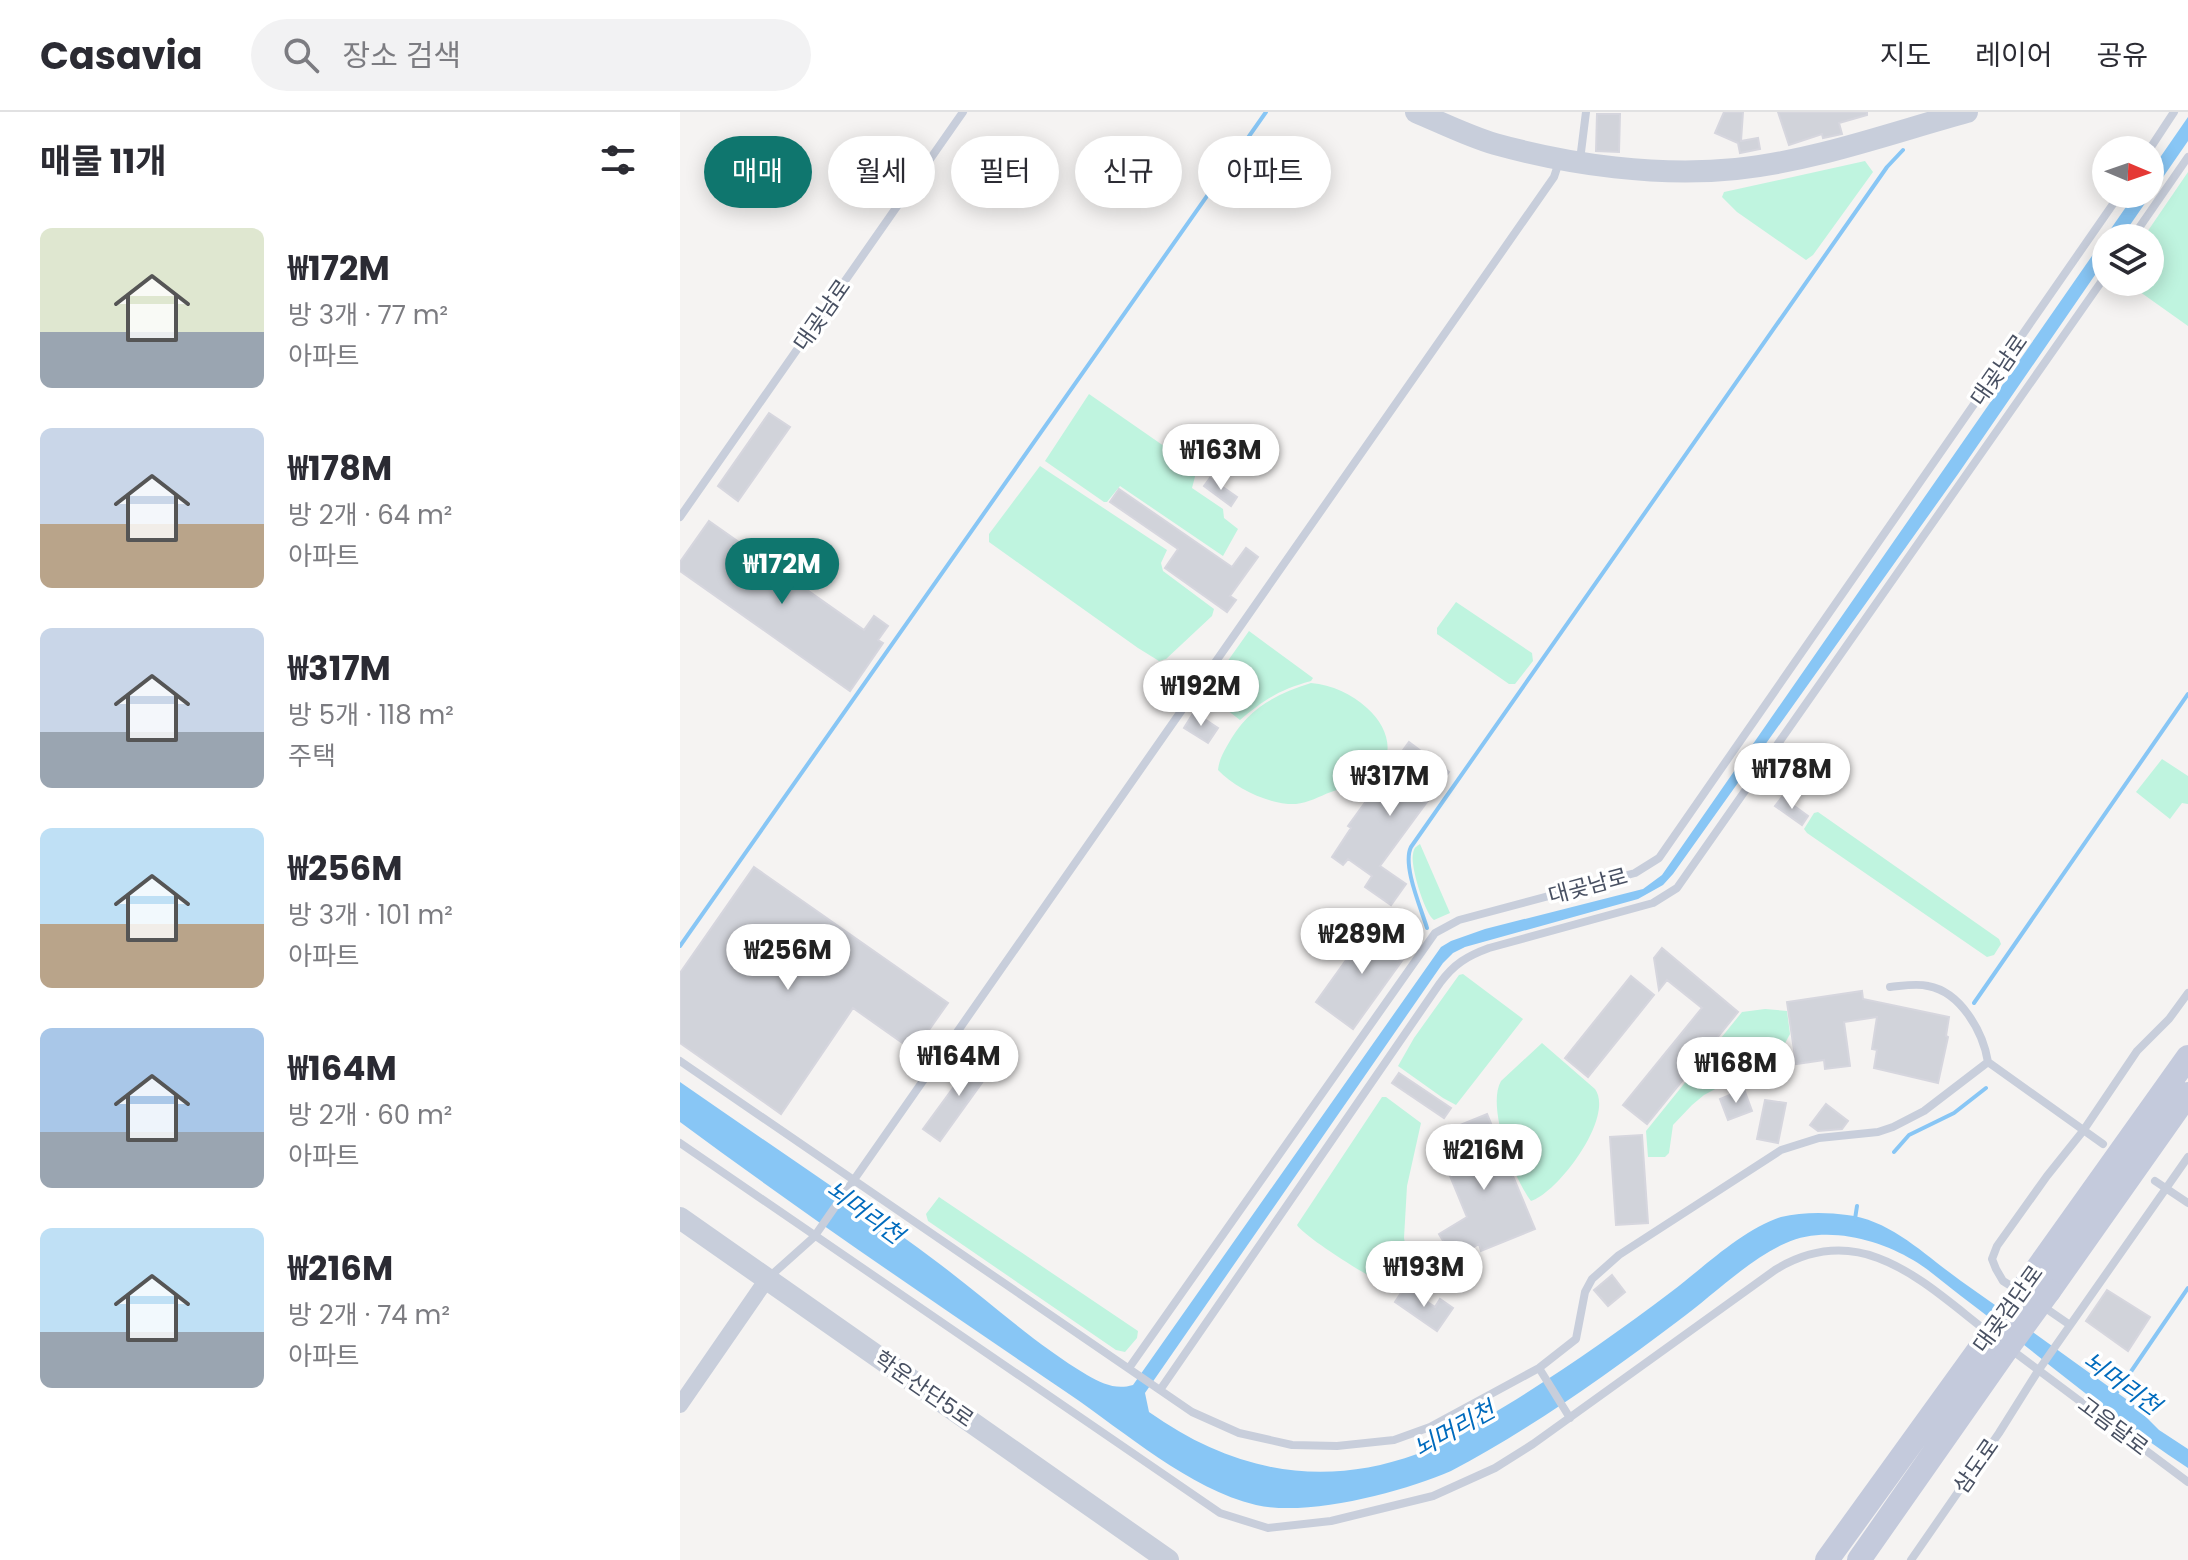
<!DOCTYPE html>
<html lang="ko">
<head>
<meta charset="utf-8">
<style>
	body { margin:0; font-family:Poppins,"Noto Sans KR",sans-serif; background:#f2f2f3; color:#2b2b33; height:100vh; display:flex; flex-direction:column; font-size:30px; white-space:nowrap }
	* { box-sizing:border-box; margin:0 }
	p { font-size:26px; color:#7c7c81 }
	.icon { flex:none; width:44px; height:44px; fill:none; stroke:currentColor; stroke-width:2; stroke-linecap:round; stroke-linejoin:round }
	.map { position:relative; flex:1; overflow:hidden }
	.side { display:flex; flex-direction:column; background:#fff; width:680px }
	.side>* { flex:none }
	.banner { position:absolute; left:24px; top:24px; width:760px; height:72px; display:flex; gap:16px }
	.needle { width:52px; rotate:92deg }
	.tools { position:absolute; left:1412px; top:24px; display:grid; gap:16px }
	.tools a { display:grid; place-items:center; width:72px; height:72px; border-radius:50%; background:#fff; box-shadow:0 4px 20px #0003; font-size:40px }
	.price { position:absolute; translate:-50% -68px; padding:0 18px; border-radius:28px; background:#fff; color:#222; font-size:26px; line-height:52px; filter:drop-shadow(0 2px 4px #0008) }
	.price::after { content:''; position:absolute; left:50%; top:48px; width:24px; height:18px; margin-left:-12px; background:inherit; clip-path:polygon(0 0,100% 0,50% 100%) }
	.price.current { background:#0f766e; color:#fff }
	ul { padding:0; list-style:none }
	li { display:flex; align-items:center; gap:24px; height:200px; padding:0 40px }
	li span { display:grid; place-items:center; flex:none; width:224px; height:160px; border-radius:12px; color:#555 }
	li>.icon { margin-inline-start:auto }
	span .icon { width:96px; height:96px; fill:#fffc; stroke-width:1 }
	li b { font-size:34px }
	h2 { display:flex; justify-content:space-between; align-items:center; height:96px; padding:0 40px; font-size:34px }
	.chip { padding:0 28px; border-radius:36px; background:#fff; box-shadow:0 4px 20px #0003; font-size:28px; line-height:72px }
	.chip.current { background:#0f766e; color:#fff }
	header { display:flex; align-items:center; gap:48px; box-sizing:border-box; height:112px; padding:0 40px; background:#fff; border-bottom:2px solid #e1e1e2 }
	header strong { font-size:38px }
	nav { display:flex; gap:44px; margin-inline-start:auto; font-size:28px }
	.search { width:560px; height:72px; background:#f2f2f3; display:flex; align-items:center; gap:20px; box-sizing:border-box; padding:0 28px; border-radius:44px; color:#7c7c81; font-size:30px }
	main { display:flex; flex:1; min-height:0 }
	.map>svg:first-child { display:block }
	.green { fill:#bff4df }
	.water { fill:#88c6f5 }
	.lines { fill:none; stroke-linecap:round; stroke-linejoin:round }
	.stream { stroke:#88c6f5; stroke-width:4 }
	.building { fill:#d1d3da; stroke:#d6d6de; stroke-width:2 }
	.service { stroke:#c8cedb; stroke-width:8 }
	.minor { stroke:#c8cedb; stroke-width:16 }
	.tertiary { stroke:#c8cedb; stroke-width:22 }
	.secondary { stroke:#c4cadc; stroke-width:24 }
	.secondary-bridge { stroke:#c4cadc; stroke-width:24 }
	.labels { text-anchor:middle; dominant-baseline:central; stroke-width:7; stroke-linejoin:round; paint-order:stroke }
	.street-label { font-size:22px; fill:#485062; stroke:#fff }
	.water-label { font-size:24px; font-style:italic; fill:#006bbd; stroke:#fff }
</style>
</head>
<body>
<header>
<strong>Casavia</strong>
<div class="search"><svg class="icon" aria-label="search" viewBox="0 0 24 24"><circle cx="10" cy="10" r="6"/><path d="M15 15l6 6"/></svg>장소 검색</div>
<nav><a>지도</a><a>레이어</a><a>공유</a></nav>
</header>
<main>
<section class="side">
<h2>매물 11개<svg class="icon" aria-label="filters" viewBox="0 0 24 24"><path d="M4 7h16M4 17h16"/><circle cx="9" cy="7" r="2"/><circle cx="15" cy="17" r="2"/></svg></h2>
<ul>
<li><span style="background:linear-gradient(#dfe7d0 65%,#9aa5b1 0)"><svg class="icon" aria-label="home" viewBox="0 0 24 24"><path d="M3 11l9-7 9 7M6 9v11h12V9"/></svg></span><div><b>₩172M</b><p>방 3개 · 77 m²</p><p>아파트</p></div></li>
<li><span style="background:linear-gradient(#c9d6e8 60%,#b9a48a 0)"><svg class="icon" aria-label="home" viewBox="0 0 24 24"><path d="M3 11l9-7 9 7M6 9v11h12V9"/></svg></span><div><b>₩178M</b><p>방 2개 · 64 m²</p><p>아파트</p></div></li>
<li><span style="background:linear-gradient(#c9d6e8 65%,#9aa5b1 0)"><svg class="icon" aria-label="home" viewBox="0 0 24 24"><path d="M3 11l9-7 9 7M6 9v11h12V9"/></svg></span><div><b>₩317M</b><p>방 5개 · 118 m²</p><p>주택</p></div></li>
<li><span style="background:linear-gradient(#bfe0f5 60%,#b9a48a 0)"><svg class="icon" aria-label="home" viewBox="0 0 24 24"><path d="M3 11l9-7 9 7M6 9v11h12V9"/></svg></span><div><b>₩256M</b><p>방 3개 · 101 m²</p><p>아파트</p></div></li>
<li><span style="background:linear-gradient(#a9c7e8 65%,#9aa5b1 0)"><svg class="icon" aria-label="home" viewBox="0 0 24 24"><path d="M3 11l9-7 9 7M6 9v11h12V9"/></svg></span><div><b>₩164M</b><p>방 2개 · 60 m²</p><p>아파트</p></div></li>
<li><span style="background:linear-gradient(#bfe0f5 65%,#9aa5b1 0)"><svg class="icon" aria-label="home" viewBox="0 0 24 24"><path d="M3 11l9-7 9 7M6 9v11h12V9"/></svg></span><div><b>₩216M</b><p>방 2개 · 74 m²</p><p>아파트</p></div></li>
</ul>
</section>
<div class="map">
<svg width="1508" height="1448" viewBox="0 0 1508 1448">
	<rect width="100%" height="100%" fill="#f5f3f2"/>
	<path class="green" d="M1185,49L1193,60L1133,143L1126,148L1057,100L1042,85L1044,80Z
		M1508,60V214L1446,170H1470V126H1463Z
		M409,282L517,357L512,376L543,397L544,406L558,417L543,444L440,374L427,390H424L365,349Z
		M360,354L487,438L481,451L483,459L534,497L532,504L486,547L479,549L458,536L309,430V422Z
		M776,490L852,541L853,549L835,572H829L757,522V516Z
		M569,519L633,566L631,569C599,578 585,587 560,608L525,581Z
		M631,571C652,573 672,582 687,596C710,616 719,650 686,668C676,673 662,676 651,680C640,684 628,691 616,692C590,693 556,677 538,658C539,649 542,643 547,634C566,598 593,583 631,571Z
		M1482,647L1508,664V692L1502,691L1490,707L1456,680Z
		M1138,700L1319,827L1321,832L1314,843L1307,845L1127,721L1124,717L1134,701Z
		M740,732L770,801L754,808C745,802 730,754 733,742C734,735 736,735 740,732Z
		M783,862L843,907L776,993L763,986L718,954L734,926L779,863Z
		M1085,897L1107,899L1110,922L1103,935L1086,950L1024,983L1012,993L993,1013L989,1041L985,1045H968L966,1019L1062,900Z
		M862,931L915,977C935,1005 878,1081 851,1089C834,1067 806,995 821,969Z
		M702,985H706L741,1011L727,1074L724,1126L725,1131L736,1142L715,1177C699,1172 624,1125 617,1113Z
		M259,1085L458,1219L457,1226L445,1240L436,1238L248,1109L246,1102Z"/>
	<path class="water" d="M1508,5V29L1441,126H1426V147L1278,362L993,762L983,773L958,787L785,835L773,841L763,851L465,1281L469,1300C552,1359 641,1377 737,1342C769,1330 798,1310 827,1293C884,1258 938,1220 991,1180C1023,1156 1063,1117 1101,1105C1121,1100 1147,1100 1167,1103C1211,1108 1246,1144 1281,1169C1338,1209 1395,1251 1453,1292L1479,1318L1508,1337V1356C1429,1304 1357,1241 1281,1184C1265,1172 1250,1158 1233,1148C1198,1127 1145,1113 1106,1131C1069,1147 1031,1185 998,1209C926,1263 851,1317 771,1359C723,1380 628,1405 576,1393C509,1377 445,1320 389,1282C258,1193 127,1104 0,1010V970C87,1031 176,1089 261,1153C310,1190 355,1232 407,1263C423,1272 436,1278 453,1273L761,835L771,829L805,817L963,777L982,763L1455,82H1470V60Z"/>
	<g class="lines">
		<path class="stream" d="M747,816C741,796 722,753 731,735L1207,55L1223,38
			M0,834L586,0
			M1294,891L1508,582
			M1214,1040L1229,1023L1274,1001L1306,976
			M1175,1107L1177,1094
			M1435,1283L1508,1176"/>
	</g>
	<path class="building" d="M1044,0H1063L1061,29L1078,26L1080,37L1060,41L1058,31L1035,21Z
		M1098,0H1187V3L1159,11L1162,22L1143,26L1142,22L1109,33Z
		M917,2H940L939,40L916,39Z
		M89,301L110,315L58,389L38,374Z
		M530,366L557,385L551,394L524,374Z
		M439,377L552,455L566,436L578,445L550,484L556,488L547,500L485,456L498,437L430,390Z
		M29,409L184,518L194,504L208,514L198,528L203,531L170,579L0,459V450Z
		M514,600L538,616L528,631L504,616Z
		M729,630L769,660L700,754L726,772L711,793L685,775L692,764L668,747L663,753L652,745L671,716L668,714Z
		M1102,685L1128,704L1122,713L1095,694Z
		M74,755L268,891L234,939L173,896L101,1002L0,931V861Z
		M692,812L729,839L673,917L636,890Z
		M982,836L1058,900L967,1012L943,993L1022,896L987,868L979,878L974,846Z
		M951,864L974,883L908,965L885,946Z
		M1182,879L1183,887L1269,905L1266,924L1268,925L1258,971L1194,956L1197,938L1192,937L1197,905L1164,910L1170,954L1145,957L1144,948L1116,952L1107,890Z
		M298,942L314,954L260,1029L243,1017Z
		M719,961L771,996L764,1006L712,971Z
		M1064,977L1072,999L1048,1008L1040,987Z
		M1085,988L1106,991L1098,1031L1077,1027Z
		M1146,992L1168,1009L1162,1017L1138,1019L1130,1013Z
		M807,1002L855,1117L801,1139L799,1132L774,1147L759,1122L787,1105L761,1042L788,1031L780,1013Z
		M962,1023L968,1111L936,1113L930,1025Z
		M932,1163L945,1180L928,1194L914,1178Z
		M725,1175L755,1195L760,1187L773,1196L757,1219L715,1190Z
		M1427,1178L1470,1205L1448,1239L1406,1209Z"/>
	<g class="lines">
		<path class="service" d="M1469,38L1494,0
			M900,48L906,0
			M1452,126L1508,45
			M0,405L283,0
			M1210,875C1222,874 1236,871 1248,874C1281,880 1303,920 1308,950L1423,1032
			M0,949L512,1300L559,1321L612,1333L657,1334L714,1328L750,1315L859,1256L896,1227L905,1180L912,1167L939,1143L1101,1038L1139,1026L1198,1020L1213,1015L1244,999L1308,950
			M0,1031L540,1401L588,1416L651,1409L753,1384L815,1356L853,1332L1095,1158C1181,1105 1244,1171 1309,1221
			M1475,1069L1508,1091
			M87,1167L134,1125L874,65L880,47
			M1339,1179L1323,1169L1316,1157L1312,1147L1317,1134L1367,1064L1403,1019L1457,939L1489,907L1508,881
			M1361,1193L1390,1213
			M1329,1236L1508,1370
			M449,1256L755,821L779,808L955,761L979,746L1440,82
			M859,1256L890,1306
			M480,1278L760,871C774,852 787,844 809,836L973,791L997,776L1426,163
			M1231,1448L1319,1321L1358,1259L1508,1045"/>
		<path class="minor" d="M0,1293L87,1167"/>
		<path class="tertiary" d="M736,0C762,11 788,24 815,32C891,53 978,65 1056,57C1134,49 1211,21 1287,0
			M0,1106L488,1448"/>
		<path class="secondary" d="M1352,1164L1508,945
			M1369,1179L1508,982
			M1147,1448L1308,1225
			M1179,1448L1326,1238"/>
		<path class="secondary-bridge" d="M1308,1225L1352,1164
			M1326,1238L1369,1179"/>
	</g>
	<g class="labels">
		<g class="street-label">
			<text transform="translate(142 203) rotate(-55)">대곶남로</text>
			<text transform="translate(1319 258) rotate(-55)">대곶남로</text>
			<text transform="translate(908 774) rotate(-15)">대곶남로</text>
			<text transform="translate(1328 1197) rotate(-54)">대곶검단로</text>
			<text transform="translate(244 1277) rotate(35)">학운산단5로</text>
			<text transform="translate(1433 1314) rotate(37)">고음달로</text>
			<text transform="translate(1296 1354) rotate(-55)">삼도로</text>
		</g>
		<g class="water-label">
			<text transform="translate(185 1100) rotate(36)">뇌머리천</text>
			<text transform="translate(1442 1271) rotate(36)">뇌머리천</text>
			<text transform="translate(774 1317) rotate(-29)">뇌머리천</text>
		</g>
	</g>
</svg>
<div class="tools">
<a><svg class="needle" viewBox="-14 -14 28 28"><path d="M0-13l5 13h-10z" fill="#e53935"/><path d="M0 13l5-13h-10z" fill="#7c7c81"/></svg></a>
<a><svg class="icon" aria-label="layers" viewBox="0 0 24 24"><path d="M12 4l9 5-9 5-9-5zM3 14l9 5 9-5"/></svg></a>
</div>
<b class="price" style="left:541px;top:380px">₩163M</b>
<b class="price current" style="left:102px;top:494px">₩172M</b>
<b class="price" style="left:521px;top:616px">₩192M</b>
<b class="price" style="left:1112px;top:699px">₩178M</b>
<b class="price" style="left:710px;top:706px">₩317M</b>
<b class="price" style="left:682px;top:864px">₩289M</b>
<b class="price" style="left:108px;top:880px">₩256M</b>
<b class="price" style="left:279px;top:986px">₩164M</b>
<b class="price" style="left:1056px;top:993px">₩168M</b>
<b class="price" style="left:804px;top:1080px">₩216M</b>
<b class="price" style="left:744px;top:1197px">₩193M</b>
<div class="banner">
<a class="chip current">매매</a>
<a class="chip">월세</a>
<a class="chip">필터</a>
<a class="chip">신규</a>
<a class="chip">아파트</a>
</div>
</div>
</main>
</body>
</html>
